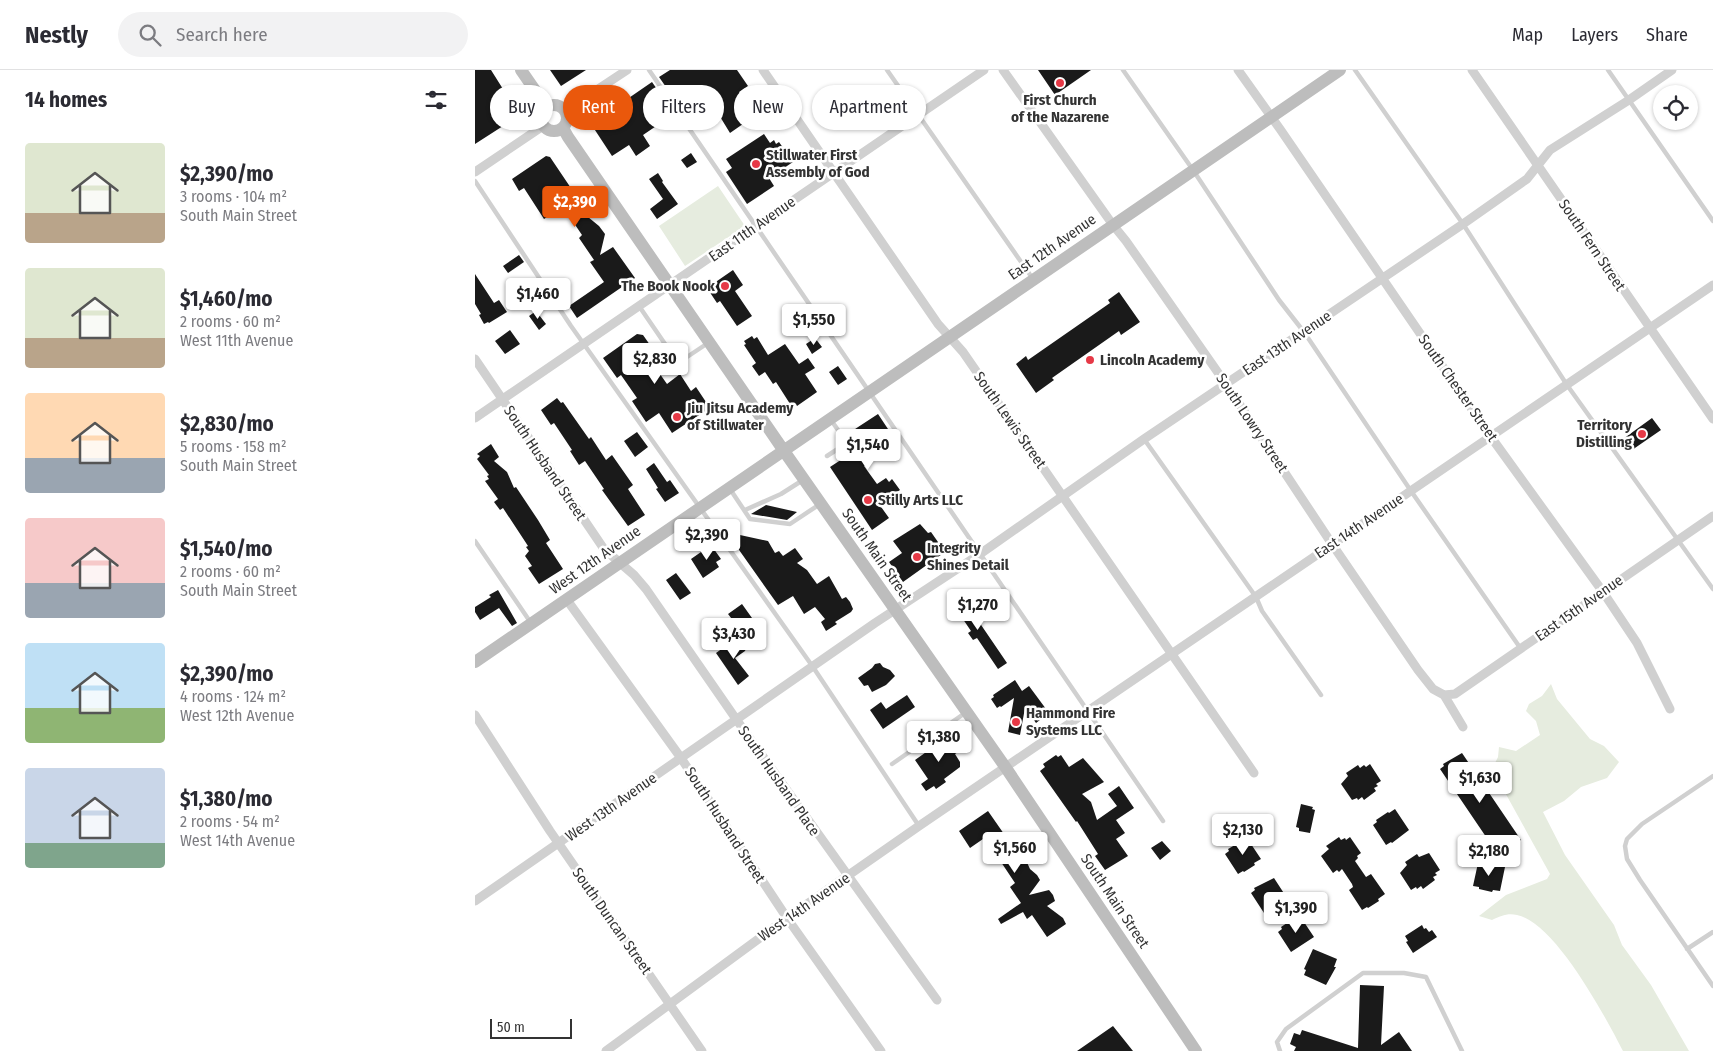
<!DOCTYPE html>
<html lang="en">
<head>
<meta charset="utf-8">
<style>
	body { margin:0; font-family:"Fira Sans Condensed",sans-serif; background:#f2f2f3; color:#2b2b33; height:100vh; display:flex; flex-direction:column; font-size:19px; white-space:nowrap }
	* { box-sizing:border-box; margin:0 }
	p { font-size:16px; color:#7c7c81 }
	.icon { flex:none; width:28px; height:28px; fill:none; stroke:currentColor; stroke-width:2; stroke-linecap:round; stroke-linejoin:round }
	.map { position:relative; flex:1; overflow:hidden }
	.drawer { display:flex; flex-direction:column; background:#fff; width:475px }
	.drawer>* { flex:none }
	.banner { position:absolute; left:15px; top:15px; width:475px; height:45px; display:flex; gap:10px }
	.fabs { position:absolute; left:1178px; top:15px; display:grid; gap:10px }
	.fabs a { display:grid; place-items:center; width:45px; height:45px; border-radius:50%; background:#fff; box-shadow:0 1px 4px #0004; font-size:25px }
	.scale { position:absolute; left:15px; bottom:12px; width:82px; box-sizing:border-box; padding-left:5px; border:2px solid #333; border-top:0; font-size:14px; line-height:18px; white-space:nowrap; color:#333; -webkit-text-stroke:4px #fff; paint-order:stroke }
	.price { position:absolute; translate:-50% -42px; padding:0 11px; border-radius:5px; background:#fff; color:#222; font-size:16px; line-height:32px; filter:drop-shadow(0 1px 2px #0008) }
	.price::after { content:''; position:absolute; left:50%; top:30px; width:15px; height:11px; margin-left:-8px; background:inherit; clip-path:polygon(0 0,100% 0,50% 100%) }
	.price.selected { background:#ea580c; color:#fff }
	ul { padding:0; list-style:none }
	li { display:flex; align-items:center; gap:15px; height:125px; padding:0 25px }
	li span { display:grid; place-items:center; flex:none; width:140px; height:100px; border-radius:5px; color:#555 }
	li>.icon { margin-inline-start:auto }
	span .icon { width:60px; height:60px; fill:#fffc; stroke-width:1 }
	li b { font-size:21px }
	h2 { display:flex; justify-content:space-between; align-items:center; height:60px; padding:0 25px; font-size:21px }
	.tag { padding:0 18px; border-radius:22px; background:#fff; box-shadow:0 1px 4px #0004; font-size:18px; line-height:45px }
	.tag.selected { background:#ea580c; color:#fff }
	header { display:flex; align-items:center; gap:30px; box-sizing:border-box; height:70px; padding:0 25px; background:#fff; border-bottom:1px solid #e1e1e2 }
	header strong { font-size:24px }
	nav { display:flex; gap:28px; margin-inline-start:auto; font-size:18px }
	.search { width:350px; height:45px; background:#f2f2f3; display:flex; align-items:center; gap:12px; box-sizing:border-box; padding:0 18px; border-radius:28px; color:#7c7c81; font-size:19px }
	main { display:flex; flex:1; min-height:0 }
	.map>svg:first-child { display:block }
	.green { fill:#e6ecdf }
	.building { fill:#1a1a1a }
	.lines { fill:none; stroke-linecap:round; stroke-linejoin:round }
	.lane { stroke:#d0d0d0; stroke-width:4.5 }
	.street { stroke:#d0d0d0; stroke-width:9 }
	.secondary { stroke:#bdbdbd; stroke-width:12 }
	.poi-dot { fill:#e63946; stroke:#fff; stroke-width:2 }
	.labels { text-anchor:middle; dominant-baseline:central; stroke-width:5; stroke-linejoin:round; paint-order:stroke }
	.poi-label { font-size:15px; font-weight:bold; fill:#333; stroke:#fff; text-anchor:start }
	.street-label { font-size:15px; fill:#333; stroke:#fff }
</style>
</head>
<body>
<header>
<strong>Nestly</strong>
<div class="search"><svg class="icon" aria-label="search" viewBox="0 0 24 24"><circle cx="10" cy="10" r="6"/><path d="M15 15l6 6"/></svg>Search here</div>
<nav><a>Map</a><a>Layers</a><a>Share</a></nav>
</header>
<main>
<section class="drawer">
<h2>14 homes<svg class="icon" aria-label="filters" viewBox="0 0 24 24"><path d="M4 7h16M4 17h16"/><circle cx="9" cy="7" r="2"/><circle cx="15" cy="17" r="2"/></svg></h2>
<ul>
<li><span style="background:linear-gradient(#dfe7d0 70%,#b9a48a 0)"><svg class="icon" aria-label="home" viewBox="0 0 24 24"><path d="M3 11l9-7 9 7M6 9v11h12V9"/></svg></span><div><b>$2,390/mo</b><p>3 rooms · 104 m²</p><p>South Main Street</p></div></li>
<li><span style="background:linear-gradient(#dfe7d0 70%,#b9a48a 0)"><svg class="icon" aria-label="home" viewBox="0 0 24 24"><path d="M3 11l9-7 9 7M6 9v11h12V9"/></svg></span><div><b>$1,460/mo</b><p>2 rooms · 60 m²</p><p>West 11th Avenue</p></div></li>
<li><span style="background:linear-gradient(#ffd9b3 65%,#9aa5b1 0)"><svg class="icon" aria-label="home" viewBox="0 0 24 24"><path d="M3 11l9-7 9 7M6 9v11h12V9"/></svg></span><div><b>$2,830/mo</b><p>5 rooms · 158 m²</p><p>South Main Street</p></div></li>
<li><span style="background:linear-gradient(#f6c9c9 65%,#9aa5b1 0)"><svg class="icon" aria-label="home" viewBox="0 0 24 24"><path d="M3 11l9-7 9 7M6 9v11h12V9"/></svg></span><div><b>$1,540/mo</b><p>2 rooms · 60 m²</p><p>South Main Street</p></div></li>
<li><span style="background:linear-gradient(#bfe0f5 65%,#8fb573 0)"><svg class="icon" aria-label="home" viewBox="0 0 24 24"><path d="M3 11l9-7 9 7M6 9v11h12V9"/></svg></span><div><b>$2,390/mo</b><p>4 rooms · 124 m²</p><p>West 12th Avenue</p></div></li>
<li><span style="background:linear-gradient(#c9d6e8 75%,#7fa58c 0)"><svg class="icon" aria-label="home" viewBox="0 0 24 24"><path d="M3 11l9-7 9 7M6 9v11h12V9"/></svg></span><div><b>$1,380/mo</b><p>2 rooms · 54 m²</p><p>West 14th Avenue</p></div></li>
</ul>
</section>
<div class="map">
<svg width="1238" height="981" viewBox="0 0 1238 981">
	<rect width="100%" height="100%" fill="#fff"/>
	<path class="green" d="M243,116L270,156L210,196L184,156Z
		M1076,614L1082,629L1115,669L1129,676L1144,692L1132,708L1106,717L1089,731L1068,742L1090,785L1139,855L1147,875L1176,915L1214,981H1148C1131,948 1080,852 1042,845C1032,843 1026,846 1017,850L1004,846L1031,825L1072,809L1075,804L1017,699L1023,687L1024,677L1041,681L1065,665L1061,651L1051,641L1054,634L1067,626Z"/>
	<path class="building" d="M0,0H16L33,27L30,30L26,53L28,56L0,74Z
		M75,0H111L86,16Z
		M195,0H262L273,16L264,22L269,29L267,30L278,47L255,63L244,45L226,57L206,26L200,30L184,7Z
		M563,0H616L580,25Z
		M177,12L193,35L190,37L196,46L168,65L175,76L161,86L154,75L137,86L116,54Z
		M289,64L295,73L299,70L301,74L304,72L318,92L294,108L299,116L272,134L251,102L257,98L251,89Z
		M216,83L222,92L212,98L206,90Z
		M71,86L75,87L108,136L109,135L116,145L113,147L124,156L130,164L125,185L138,177L160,208L102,248L94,236L129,212L115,192L119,190L104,168L107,165L88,137L69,149L49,118L44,121L37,109Z
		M183,103L188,111L187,112L203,134L182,149L175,139L188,129L174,109Z
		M44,185L49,192L33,203L28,196Z
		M258,200L268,215L260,221L277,246L262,256L245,231L242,233L232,218Z
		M0,204L19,233L24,230L32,242L14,253L13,252L9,254L4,245L6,244L0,234Z
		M644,222L665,252L646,265L644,261L577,308L579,310L561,323L541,294L551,286L553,290L635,233L633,230Z
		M61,241L71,254L64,260L54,246Z
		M35,260L45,274L30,284L20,271Z
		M162,264L168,265L187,292L180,297L192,314L205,304L216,321L221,317L235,338L197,363L184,343L171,352L157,331L162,328L146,305L142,308L128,288Z
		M277,266L279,269L282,267L293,285L310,274L324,294L333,288L340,298L330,304L342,322L322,336L321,334L317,337L301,312L298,314L290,302L284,306L277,296L281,293L269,275L271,274L269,271Z
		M340,268L347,277L337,284L331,274Z
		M363,296L372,309L363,315L354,302Z
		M82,328L86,333L88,332L114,369L116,367L131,390L137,385L158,415L153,419L170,445L153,456L127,420L129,419L110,391L104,395L95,381L97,380L79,353L76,355L66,340Z
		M403,344L423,374L389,396L402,414L411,408L414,412L417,409L425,420L404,434L414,448L397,460L355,397L387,376L377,361Z
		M1177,348L1186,360L1157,380L1148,369Z
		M162,362L173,377L160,387L149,371Z
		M16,374L24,387L19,391L32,402L39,418L41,417L63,450L75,470L71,473L88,499L64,514L53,498L57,496L50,486L54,481L51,477L53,476L28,438L25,440L19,432L23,429L10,411L14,409L12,406L14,405L2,389L5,386L2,384Z
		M179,393L192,412L195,410L204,423L190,432L181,419L183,418L171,399Z
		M291,435L322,442L312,450L276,444Z
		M445,454L453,463L456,462L470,482L428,512L414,492L427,483L418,471Z
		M265,465L293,471L300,483L304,481L308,486L320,478L328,489L322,493L332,500L342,514L354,506L367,529L371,527L375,532L378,539L376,542L360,552L362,554L351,561L346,552L350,549L340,537L329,544L318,526L303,535L257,470Z
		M236,475L246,489L241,492L244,497L228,508L216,489Z
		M201,503L216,523L205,530L191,510Z
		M23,520L42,553L37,556L24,538L5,550L0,542V537L16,527L14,525Z
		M485,524L532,593L523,599L502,568L498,570L493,563L496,561L475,530Z
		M267,534L277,548L263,557L253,544Z
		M263,567L272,576L270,581L260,588L274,606L263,615L241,583Z
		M405,593L408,597L415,600L420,606L411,615L397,622L393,615L389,616L383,608L397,598L400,594Z
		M540,610L547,621L554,616L574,643L561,653L550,638L545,665L533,662L539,628L526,637L525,636L522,638L516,629L519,627L518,625Z
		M432,625L440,637L408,659L395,640L406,632L411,639Z
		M475,665L486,680L480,684L485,692V697L469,709L471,712L461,719L459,716L451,721L446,714L453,709L440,690Z
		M987,683L1046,770L1039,774L1040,776L1024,786L965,699L969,696L968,694Z
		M581,685L583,687L586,685L594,697L608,688L629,712L607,724L616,732L622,750L642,736L633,724L644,716L659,738L641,750L650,763L641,769L653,786L630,800L620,786L623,784L602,751L601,752L565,701L570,697L568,694Z
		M895,694L906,711L901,714L903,716L899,718L901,721L889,730L887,727L883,730L882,728L877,730L866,714L873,706L871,703L883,695L885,698L889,695L891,697Z
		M826,734L838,737L837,739L840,740L835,763L824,761V758L821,757Z
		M920,739L934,760L917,773L916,772L911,775L898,755L902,752L901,750L913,742L914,743Z
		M513,741L529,764L531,762L536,768L540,774L537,776L549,786L555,799L562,805L565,810L554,825L574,820L578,825L580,831L572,836L588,848L591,854L572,867L557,845L552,849L548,842L526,854L523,849L546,833L535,817L540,813L522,786H521L508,769L495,778L484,761Z
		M864,767L866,770L870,768L871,770L875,767L886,783L882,786L883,788L880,791L891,807L896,804L910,824L903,829L904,831L893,838L892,837L887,840L874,820L878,817L877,814L867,799L864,802L862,800L858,803L846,786L854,779L851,776Z
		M772,768L786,789L779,793L780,795L769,802L768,801L763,804L750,784L754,781L753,779Z
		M687,771L696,781L685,790L676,778Z
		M954,783L965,800L960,803L962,805L958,807L960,810L948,819L946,816L942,819L941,817L936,820L925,803L932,795L930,792L942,784L944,787Z
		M1003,793L1030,797L1025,821L1018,820L1017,822L1004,819V817L998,816Z
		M799,808L812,828L795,842L794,840L789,843L776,823L780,820L779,818Z
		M825,846L839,867L816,882L803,862L807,859L806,857L818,849L819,850Z
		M947,855L949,859L951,858L954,862L957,860L962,867L938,883L931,872L933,871L930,866Z
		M838,879L862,889L859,897H861L851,915L829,905L831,900L829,899Z
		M885,915L909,916L906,975L924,962L937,981H819L821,977L815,974L819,963L825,965L827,960L883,978Z
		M638,956L658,981H602Z"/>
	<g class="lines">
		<path class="lane" d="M174,0L688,751
			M412,0L558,209
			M648,0L718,100L804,230L829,262L936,421L1046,579
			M880,0L988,154L1092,315L1238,519
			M1133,0L1238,151
			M0,111L96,256L338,597L444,756
			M164,236L203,293L233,273
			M669,369L781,527L787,541L846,625
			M352,386L372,373L356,350
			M255,419L275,449L315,454L345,434
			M270,440L306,424L328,410
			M0,471L56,553
			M417,694L490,643
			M1238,706L1167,754L1152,769L1150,776L1152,789L1165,810L1238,916
			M1212,879L1238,862
			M805,981L802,972L811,959L888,903H929L951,907L987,981"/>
		<path class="street" d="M288,0L463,254L488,282L779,703
			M528,0L638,155L651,171L751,314L857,474L943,600L958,619L969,625L988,657
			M763,0L805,59L1016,367L1128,522L1162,573L1195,639
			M997,0L1238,349
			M90,41L152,0
			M0,102L68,56
			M0,289L129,479L159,505L171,519L261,649L462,930
			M0,348L509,0
			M92,530L206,688L312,848L406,981
			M969,625L980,624L1238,446
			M0,645L75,761L227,981
			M0,831L400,553L505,484L669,369L988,154L1052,109L1075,80L1154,30L1197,0
			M131,981L312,848L444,756L1238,215"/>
		<path class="secondary" d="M46,0L66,29L70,39
			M66 48a13 13 0 1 1 26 0a13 13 0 1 1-26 0Z
			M88,58L93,67L309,381L531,698L721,981
			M0,592L865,0"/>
	</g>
	<g class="poi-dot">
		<circle cx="585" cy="13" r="5"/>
		<circle cx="281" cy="94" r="5"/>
		<circle cx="250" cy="216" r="5"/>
		<circle cx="615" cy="290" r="5"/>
		<circle cx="202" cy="347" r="5"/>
		<circle cx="1167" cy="364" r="5"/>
		<circle cx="393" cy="430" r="5"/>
		<circle cx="442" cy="487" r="5"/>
		<circle cx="541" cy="652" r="5"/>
	</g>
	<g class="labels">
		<g class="poi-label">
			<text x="585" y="30" text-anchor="middle">First Church<tspan x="585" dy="17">of the Nazarene</tspan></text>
			<text x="291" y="85">Stillwater First<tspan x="291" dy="17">Assembly of God</tspan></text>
			<text x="240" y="216" text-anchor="end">The Book Nook</text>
			<text x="625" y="290">Lincoln Academy</text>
			<text x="212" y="338">Jiu Jitsu Academy<tspan x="212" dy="17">of Stillwater</tspan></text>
			<text x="1157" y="355" text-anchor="end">Territory<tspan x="1157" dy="17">Distilling</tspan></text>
			<text x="403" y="430">Stilly Arts LLC</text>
			<text x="452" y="478">Integrity<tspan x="452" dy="17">Shines Detail</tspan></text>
			<text x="551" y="643">Hammond Fire<tspan x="551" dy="17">Systems LLC</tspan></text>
		</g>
		<g class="street-label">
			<text transform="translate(277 159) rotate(-35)">East 11th Avenue</text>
			<text transform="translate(1117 175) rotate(56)">South Fern Street</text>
			<text transform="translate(577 177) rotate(-35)">East 12th Avenue</text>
			<text transform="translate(812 273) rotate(-34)">East 13th Avenue</text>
			<text transform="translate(983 318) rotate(55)">South Chester Street</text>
			<text transform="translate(535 350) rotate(55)">South Lewis Street</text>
			<text transform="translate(777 353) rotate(56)">South Lowry Street</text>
			<text transform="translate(70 393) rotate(56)">South Husband Street</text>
			<text transform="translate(884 456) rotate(-34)">East 14th Avenue</text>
			<text transform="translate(402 485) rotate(55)">South Main Street</text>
			<text transform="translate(120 490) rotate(-35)">West 12th Avenue</text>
			<text transform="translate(1104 538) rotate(-35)">East 15th Avenue</text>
			<text transform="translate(304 711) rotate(55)">South Husband Place</text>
			<text transform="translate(136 737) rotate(-35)">West 13th Avenue</text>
			<text transform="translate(250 755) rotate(57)">South Husband Street</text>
			<text transform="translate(640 831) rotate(56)">South Main Street</text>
			<text transform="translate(329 837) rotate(-35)">West 14th Avenue</text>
			<text transform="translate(137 851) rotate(55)">South Duncan Street</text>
		</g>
	</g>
</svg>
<div class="fabs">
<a><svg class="icon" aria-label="locate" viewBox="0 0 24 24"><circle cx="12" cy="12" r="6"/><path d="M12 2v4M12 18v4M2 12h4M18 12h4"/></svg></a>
</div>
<div class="scale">50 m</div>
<b class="price selected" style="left:100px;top:158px">$2,390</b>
<b class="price" style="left:63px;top:250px">$1,460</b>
<b class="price" style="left:339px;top:276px">$1,550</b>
<b class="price" style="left:180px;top:315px">$2,830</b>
<b class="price" style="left:393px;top:401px">$1,540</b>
<b class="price" style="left:232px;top:491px">$2,390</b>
<b class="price" style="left:503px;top:561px">$1,270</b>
<b class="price" style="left:259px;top:590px">$3,430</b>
<b class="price" style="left:464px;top:693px">$1,380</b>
<b class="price" style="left:1005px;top:734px">$1,630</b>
<b class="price" style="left:768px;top:786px">$2,130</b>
<b class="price" style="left:540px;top:804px">$1,560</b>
<b class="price" style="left:1014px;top:807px">$2,180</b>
<b class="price" style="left:821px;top:864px">$1,390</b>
<div class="banner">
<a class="tag">Buy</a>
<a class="tag selected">Rent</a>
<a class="tag">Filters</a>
<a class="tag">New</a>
<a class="tag">Apartment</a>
</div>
</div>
</main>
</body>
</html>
